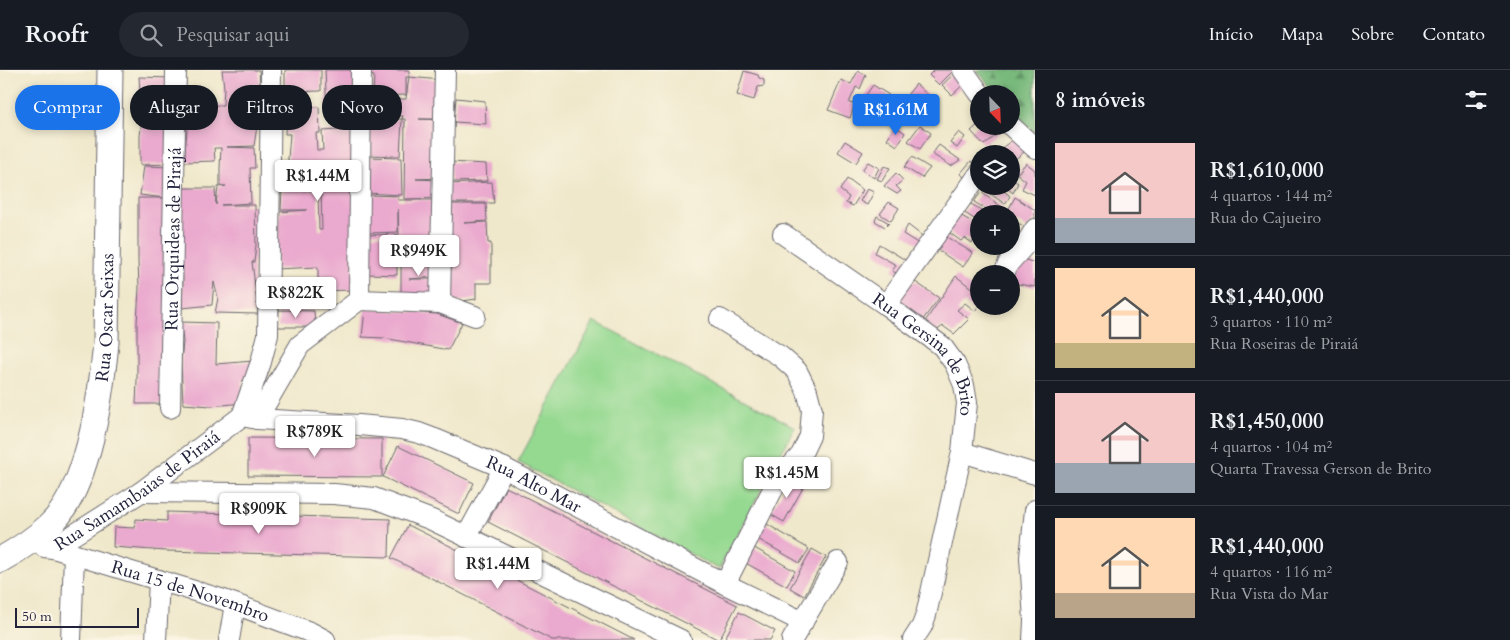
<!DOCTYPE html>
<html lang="pt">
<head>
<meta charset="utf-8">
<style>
	body { margin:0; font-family:Cardo,serif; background:#242831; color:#f1f3f6; height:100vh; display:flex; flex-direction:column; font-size:19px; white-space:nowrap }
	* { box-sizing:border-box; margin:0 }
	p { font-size:16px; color:#9ea1a6 }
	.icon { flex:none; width:28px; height:28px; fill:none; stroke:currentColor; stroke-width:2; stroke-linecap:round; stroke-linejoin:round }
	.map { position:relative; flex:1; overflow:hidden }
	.sheet { display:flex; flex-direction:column; background:#171b24; width:475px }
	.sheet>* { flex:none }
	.banner { position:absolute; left:15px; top:15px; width:475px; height:45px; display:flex; gap:10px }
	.needle { width:32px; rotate:157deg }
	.fabs { position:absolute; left:970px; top:15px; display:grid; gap:10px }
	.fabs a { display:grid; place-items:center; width:50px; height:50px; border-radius:50%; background:#171b24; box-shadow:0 2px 8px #0003; font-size:25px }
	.scale { position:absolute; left:15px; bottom:12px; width:124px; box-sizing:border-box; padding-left:5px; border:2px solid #22223b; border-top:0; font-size:14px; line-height:18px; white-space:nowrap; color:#22223b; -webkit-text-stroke:4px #fcf5e5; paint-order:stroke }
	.price { position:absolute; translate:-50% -42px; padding:0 11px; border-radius:5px; background:#fff; color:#222; font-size:16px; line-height:32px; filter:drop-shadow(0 1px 2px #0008) }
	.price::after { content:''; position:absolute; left:50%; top:30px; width:15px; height:11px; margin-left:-8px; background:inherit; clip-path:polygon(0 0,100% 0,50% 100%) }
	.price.active { background:#1a73e8; color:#fff }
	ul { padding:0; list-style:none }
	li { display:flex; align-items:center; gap:15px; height:125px; padding:0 20px }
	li+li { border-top:1px solid #363941 }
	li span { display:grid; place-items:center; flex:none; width:140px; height:100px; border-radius:0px; color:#555 }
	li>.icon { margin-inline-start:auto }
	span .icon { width:60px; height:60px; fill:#fffc; stroke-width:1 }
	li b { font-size:21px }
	h2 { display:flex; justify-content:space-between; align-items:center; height:60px; padding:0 20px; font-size:21px }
	.chip { padding:0 18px; border-radius:22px; background:#171b24; box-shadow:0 2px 8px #0003; font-size:18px; line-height:45px }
	.chip.active { background:#1a73e8; color:#fff }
	header { display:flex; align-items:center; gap:30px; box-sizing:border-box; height:70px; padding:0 25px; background:#171b24; border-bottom:1px solid #363941 }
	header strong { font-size:24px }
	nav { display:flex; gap:28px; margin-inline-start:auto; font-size:18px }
	.search { width:350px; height:45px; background:#242831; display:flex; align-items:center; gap:12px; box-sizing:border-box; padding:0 18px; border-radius:28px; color:#9ea1a6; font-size:19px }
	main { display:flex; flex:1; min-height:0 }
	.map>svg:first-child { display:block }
	.green { fill:#95d991; stroke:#5c7e66 }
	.forest { fill:url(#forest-firs); stroke:#4d6e5b }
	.building { fill:#eaa9ce }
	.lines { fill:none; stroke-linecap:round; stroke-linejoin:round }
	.minor-casing { stroke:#6a676d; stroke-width:22 }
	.major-casing { stroke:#6a676d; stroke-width:27 }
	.minor { stroke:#fff; stroke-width:20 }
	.major { stroke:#fff; stroke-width:25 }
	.labels { text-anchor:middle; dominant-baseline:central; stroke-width:5; stroke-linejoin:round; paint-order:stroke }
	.street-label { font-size:18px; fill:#22223b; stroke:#fcf5e5 }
</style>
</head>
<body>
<header>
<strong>Roofr</strong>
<div class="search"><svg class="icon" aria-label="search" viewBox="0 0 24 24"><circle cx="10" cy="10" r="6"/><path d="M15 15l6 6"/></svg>Pesquisar aqui</div>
<nav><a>Início</a><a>Mapa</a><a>Sobre</a><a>Contato</a></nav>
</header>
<main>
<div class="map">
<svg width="1035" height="570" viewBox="0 0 1035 570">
	<defs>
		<pattern id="forest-firs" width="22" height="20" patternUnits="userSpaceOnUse" patternTransform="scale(1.25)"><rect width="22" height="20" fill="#78b97b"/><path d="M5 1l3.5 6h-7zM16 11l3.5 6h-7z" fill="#629666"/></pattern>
	</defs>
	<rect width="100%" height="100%" fill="#fcf5e5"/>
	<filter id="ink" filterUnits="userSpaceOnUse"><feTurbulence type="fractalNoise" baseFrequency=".02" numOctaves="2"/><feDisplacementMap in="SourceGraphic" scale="10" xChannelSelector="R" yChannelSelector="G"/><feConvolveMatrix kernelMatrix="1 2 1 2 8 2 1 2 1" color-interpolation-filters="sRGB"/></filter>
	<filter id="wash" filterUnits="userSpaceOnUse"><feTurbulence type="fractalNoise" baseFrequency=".0096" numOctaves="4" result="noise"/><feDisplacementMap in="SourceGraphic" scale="20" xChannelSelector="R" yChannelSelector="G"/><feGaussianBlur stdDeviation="1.12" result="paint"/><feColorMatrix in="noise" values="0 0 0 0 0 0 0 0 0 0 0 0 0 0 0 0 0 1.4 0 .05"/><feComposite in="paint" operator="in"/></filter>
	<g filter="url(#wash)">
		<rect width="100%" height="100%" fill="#efe8cb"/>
		<path class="green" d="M594,251L795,357L719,499L518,392Z"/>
		<path class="forest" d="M976,0H1035V63L1011,39V24H997Z"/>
		<g id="blocks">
			<path class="building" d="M222,0H259L260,15H256L257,56L254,76L227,77L254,78L255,98H250L251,133L221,135H255L256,175L254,192H252L256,224L258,244L215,243L218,228L214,212L212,235L182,238L183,211L181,174L183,118H215L216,135L218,117L226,116H220V98L221,78H214L215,91L184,92L187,61L186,36L223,35L224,18Z
				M285,0H321V21L285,22Z
				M325,0H358V43H327Z
				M372,0H409V7H406V25L373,26L374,6L371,5Z
				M934,0H952L953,1L939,15L929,5Z
				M744,1L758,5L759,8L764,10V16L758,17L754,30L737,25Z
				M858,1L866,5L860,19L856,17L849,33L855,34L850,48L828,40L841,10L851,14Z
				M955,3L965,13L952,25L942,15Z
				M139,7L172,8L173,34L141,36Z
				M409,7L441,10L440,49H419L442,50L438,108L416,109L439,110L438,128L404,129L405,49H402L403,46H371L372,29H406Z
				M916,14L931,28L923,37L908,24Z
				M873,15L889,25L876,45L859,35Z
				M905,27L920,39L918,42L924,50L919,53L897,36Z
				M456,28L485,31L486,54L454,52Z
				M319,37L320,63H316L317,80H323L322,61L355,59L353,220L318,221V197L276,199L279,142L307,140H281L282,120H318L319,160H322L321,120H318L317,101H314L315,119H284L285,101H287L290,64H285L286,39Z
				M143,39L173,40L170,94L140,95V66Z
				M371,49H402L400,86L368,85Z
				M979,54V56H1003L1005,58L984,75L971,61Z
				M920,55L931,63L920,79L908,71Z
				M895,56L905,63L897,76L887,69Z
				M959,62L965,67L957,78L950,73Z
				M1015,68L1024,82L1013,91L1011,88V84H1008L1003,77Z
				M845,71L863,82L856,93L838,82Z
				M939,75L960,90L951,96L932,84Z
				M367,87L401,88L402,125L366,123Z
				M912,87L930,98L922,108L904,97Z
				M971,91L979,98L970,111L960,104Z
				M450,92L486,94L487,111L451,112Z
				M868,92L879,98L874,108L862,100Z
				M1026,93L1035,100V125L1022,119L1026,111L1017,104Z
				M144,96L172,97L165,334H136L137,310V253L139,218L138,191V128H165L140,125Z
				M884,96L890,98L882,111L877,109Z
				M896,103L903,110L896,116L901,121L897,124L884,116Z
				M1011,108L1018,113L1013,123L1005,116H1011Z
				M847,109L863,120L853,136L846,133L849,127L840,120Z
				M492,112L494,133H448V114Z
				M983,116H998L1010,126L1005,134L982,118Z
				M867,119L874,122L867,135L860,131Z
				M981,122L1003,138L1000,144H995L974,132Z
				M368,125L398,126V130H439L438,184L402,187L400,170L412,168L399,169L398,139V162L368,163Z
				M1015,127L1035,140V149L1027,158L1011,149V144H1006Z
				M889,132L899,138L891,151L880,144Z
				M448,134H486L487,151L464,153L487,152L488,173H491V213H476V229L449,233Z
				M971,134L988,144H979V152L963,142Z
				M958,144L976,154L975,157L979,160V164L972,173L965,168L961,171L947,161Z
				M877,146L889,153L885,157L875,151Z
				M908,155L929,171L924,177L903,164Z
				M397,164V205L367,204L368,165Z
				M945,166L973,183L963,197L936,179Z
				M879,174L912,194L903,206L892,201L896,195L875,183Z
				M438,188L437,207L409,209H437L438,226L401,227V189Z
				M1020,188L1035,193V217L1012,213Z
				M956,206L979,224V235L975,241L965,233L957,240L969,249L954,264L943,256L936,261L924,253Z
				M914,211L939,228L922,251L893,233Z
				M365,239L437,244L462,253L448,280L384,268L362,267Z
				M279,240L314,241L315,257H278Z
				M181,252L217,253L216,294L253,291L254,311L243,310L244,333L211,336L183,334L181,292L183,272Z
				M248,368L382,369V407L248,406Z
				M398,376L474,413L459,444L383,407Z
				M791,406L805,414L784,452L770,444Z
				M506,417L737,535L719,570L488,452Z
				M167,442L390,449L389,487L166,481L113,477L114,457L135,458L136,449L167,451Z
				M765,453L809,479L800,493L756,468Z
				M408,455L448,475L634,570H552L431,508L391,488Z
				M751,476L795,501L787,516L742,491Z
				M812,479L826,487L804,526L790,518Z
				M739,542L775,561L770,570H729L725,568Z"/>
		</g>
	</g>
	<g filter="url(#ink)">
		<use href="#blocks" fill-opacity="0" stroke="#6a676d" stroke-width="1"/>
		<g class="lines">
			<g class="minor-casing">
				<g id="minor">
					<path d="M963,0L980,24"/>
					<path d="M1011,56L1035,78"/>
					<path id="s1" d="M783,164L886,235L942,276L955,294L964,315L967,333L962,382L926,545L922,556L913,570"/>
					<path d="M1004,204L1008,194L1025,175L1035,159"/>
					<path d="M359,230L361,0"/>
					<path d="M440,233L445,0"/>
					<path d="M886,235L979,104"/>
					<path d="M720,249L780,286L797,301L807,321L812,340L810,366L801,385L776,413L725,514"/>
					<path id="s2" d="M170,338L176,0"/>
					<path id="s3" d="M242,346L257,349L359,355L402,359L419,363L435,369L504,398L725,514L803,552"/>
					<path d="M242,346L261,292L268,265L271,0"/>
					<path d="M257,349L300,275L359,230L440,233L475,246"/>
					<path d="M962,382L1035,404"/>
					<path d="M141,422L334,424L374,428L432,450L681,570"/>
					<path d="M466,467L504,398"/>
					<path id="s4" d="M44,477L53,478L141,422L242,346"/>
					<path id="s5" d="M53,478L224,530L310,562L325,570"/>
					<path d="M71,570L74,485"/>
					<path d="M156,570L159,510"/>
					<path d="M229,570L235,534"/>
					<path d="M792,570L838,492"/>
					<path d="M1033,570L1034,551L1030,487L1035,440"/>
				</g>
			</g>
			<g class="major-casing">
				<g id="major">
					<path id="s6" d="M0,490C18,480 35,469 50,455C89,418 101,324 106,273L110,0"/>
				</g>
			</g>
			<use href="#minor" class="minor"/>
			<use href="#major" class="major"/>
		</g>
	</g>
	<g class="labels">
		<g class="street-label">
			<text stroke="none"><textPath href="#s2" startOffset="169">Rua Orquideas de Pirajá</textPath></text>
			<text stroke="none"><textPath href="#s6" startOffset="280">Rua Oscar Seixas</textPath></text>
			<text stroke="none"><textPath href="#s1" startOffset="191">Rua Gersina de Brito</textPath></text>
			<text stroke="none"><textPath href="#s3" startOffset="304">Rua Alto Mar</textPath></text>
			<text stroke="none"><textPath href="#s4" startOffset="111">Rua Samambaias de Piraiá</textPath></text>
			<text stroke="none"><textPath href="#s5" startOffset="144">Rua 15 de Novembro</textPath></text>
		</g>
	</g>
</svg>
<div class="fabs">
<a><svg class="needle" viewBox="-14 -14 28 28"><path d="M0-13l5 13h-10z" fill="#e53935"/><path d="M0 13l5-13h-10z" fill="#9ea1a6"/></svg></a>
<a><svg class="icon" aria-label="layers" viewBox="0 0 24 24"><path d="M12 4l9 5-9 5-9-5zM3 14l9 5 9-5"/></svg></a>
<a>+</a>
<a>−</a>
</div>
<div class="scale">50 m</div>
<b class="price active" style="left:896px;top:66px">R$1.61M</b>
<b class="price" style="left:318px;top:132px">R$1.44M</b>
<b class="price" style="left:419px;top:207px">R$949K</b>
<b class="price" style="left:296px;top:249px">R$822K</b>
<b class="price" style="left:315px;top:388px">R$789K</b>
<b class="price" style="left:787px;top:429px">R$1.45M</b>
<b class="price" style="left:259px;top:465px">R$909K</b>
<b class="price" style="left:498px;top:520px">R$1.44M</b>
<div class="banner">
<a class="chip active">Comprar</a>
<a class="chip">Alugar</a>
<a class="chip">Filtros</a>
<a class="chip">Novo</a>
</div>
</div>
<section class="sheet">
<h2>8 imóveis<svg class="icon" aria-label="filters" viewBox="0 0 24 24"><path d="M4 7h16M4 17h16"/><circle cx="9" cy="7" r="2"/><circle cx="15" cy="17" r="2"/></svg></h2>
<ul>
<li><span style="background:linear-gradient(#f6c9c9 75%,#9aa5b1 0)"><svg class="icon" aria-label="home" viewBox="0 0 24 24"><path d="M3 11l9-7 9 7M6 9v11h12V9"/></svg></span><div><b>R$1,610,000</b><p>4 quartos · 144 m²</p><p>Rua do Cajueiro</p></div></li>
<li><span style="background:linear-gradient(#ffd9b3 75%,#c2b280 0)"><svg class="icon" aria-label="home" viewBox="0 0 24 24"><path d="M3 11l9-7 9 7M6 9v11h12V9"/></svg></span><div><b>R$1,440,000</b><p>3 quartos · 110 m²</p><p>Rua Roseiras de Piraiá</p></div></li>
<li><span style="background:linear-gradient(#f6c9c9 70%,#9aa5b1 0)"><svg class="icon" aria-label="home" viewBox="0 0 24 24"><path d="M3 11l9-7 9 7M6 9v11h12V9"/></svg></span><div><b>R$1,450,000</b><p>4 quartos · 104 m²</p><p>Quarta Travessa Gerson de Brito</p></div></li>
<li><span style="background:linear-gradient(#ffd9b3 75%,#b9a48a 0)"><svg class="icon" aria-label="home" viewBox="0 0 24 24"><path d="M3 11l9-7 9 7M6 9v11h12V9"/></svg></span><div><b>R$1,440,000</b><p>4 quartos · 116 m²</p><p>Rua Vista do Mar</p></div></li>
</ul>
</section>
</main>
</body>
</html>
